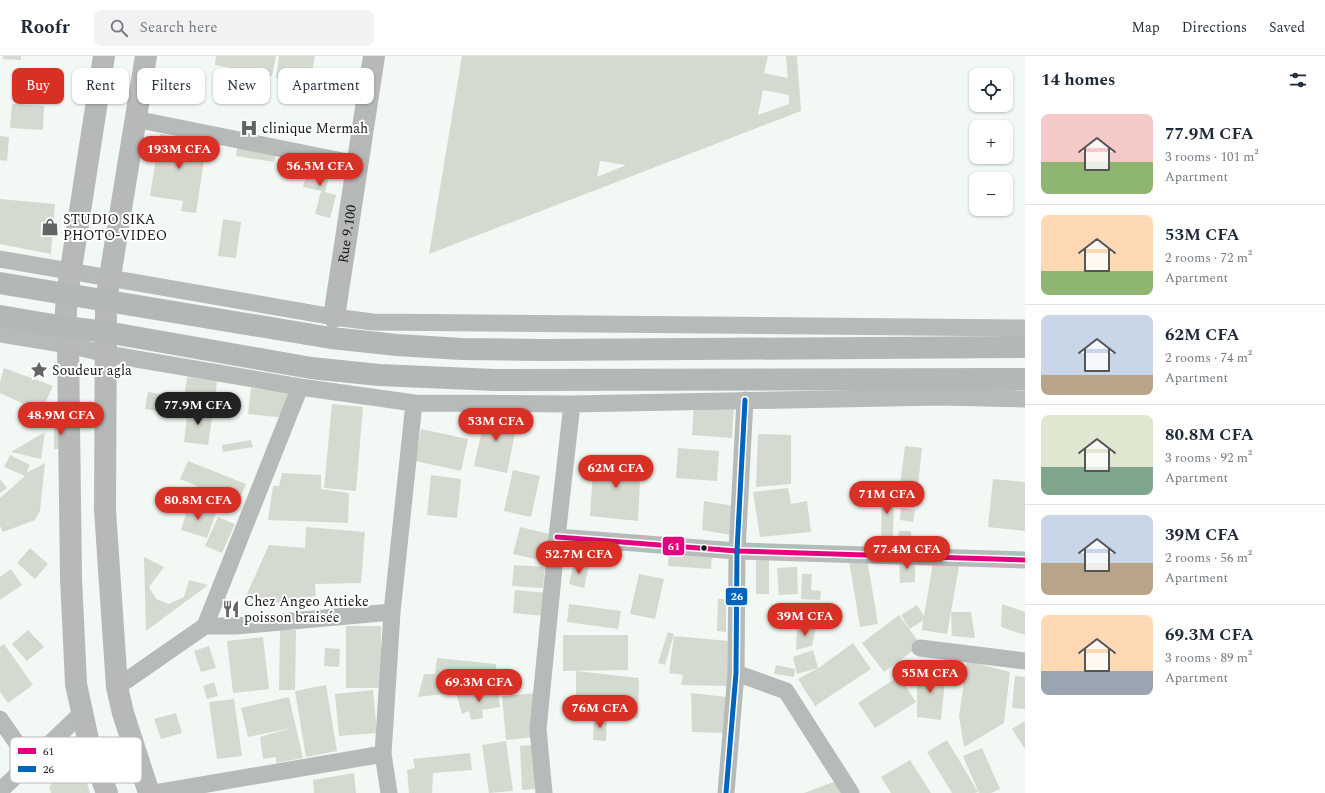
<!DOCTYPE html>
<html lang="en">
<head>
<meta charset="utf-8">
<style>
	body { margin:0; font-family:Spectral,serif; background:#f2f2f3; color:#1f2937; height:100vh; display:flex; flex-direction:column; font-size:15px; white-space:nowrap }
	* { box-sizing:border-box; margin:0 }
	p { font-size:13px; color:#747a83 }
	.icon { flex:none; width:22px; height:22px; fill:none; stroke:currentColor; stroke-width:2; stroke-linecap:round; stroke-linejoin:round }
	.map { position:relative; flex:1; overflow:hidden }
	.details { display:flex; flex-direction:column; background:#fff; width:300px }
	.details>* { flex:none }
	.top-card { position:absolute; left:12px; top:12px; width:380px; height:36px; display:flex; gap:8px }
	.tools { position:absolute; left:969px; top:12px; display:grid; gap:8px }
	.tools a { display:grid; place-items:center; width:44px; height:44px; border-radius:8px; background:#fff; box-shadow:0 1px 3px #0004; font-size:20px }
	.price { position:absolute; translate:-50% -34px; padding:0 9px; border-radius:14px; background:#d93025; color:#fff; font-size:13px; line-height:26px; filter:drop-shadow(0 1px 2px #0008) }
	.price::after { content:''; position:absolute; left:50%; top:24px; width:12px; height:9px; margin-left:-6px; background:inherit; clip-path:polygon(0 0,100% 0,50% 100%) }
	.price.selected { background:#222; color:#fff }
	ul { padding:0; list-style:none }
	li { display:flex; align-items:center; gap:12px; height:100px; padding:0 16px }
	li+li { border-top:1px solid #e0e1e3 }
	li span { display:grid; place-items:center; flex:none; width:112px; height:80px; border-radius:8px; color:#555 }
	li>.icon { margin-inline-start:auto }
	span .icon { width:48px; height:48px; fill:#fffc; stroke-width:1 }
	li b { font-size:17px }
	h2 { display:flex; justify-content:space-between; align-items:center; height:48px; padding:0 16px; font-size:17px }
	.tag { padding:0 14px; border-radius:8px; background:#fff; box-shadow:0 1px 3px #0004; font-size:14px; line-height:36px }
	.tag.selected { background:#d93025; color:#fff }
	header { display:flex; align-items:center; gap:24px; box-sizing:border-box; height:56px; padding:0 20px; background:#fff; border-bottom:1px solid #e0e1e3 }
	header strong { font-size:19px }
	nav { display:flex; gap:22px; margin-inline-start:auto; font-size:14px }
	.search { width:280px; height:36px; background:#f2f2f3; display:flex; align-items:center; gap:10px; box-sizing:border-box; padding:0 14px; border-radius:8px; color:#747a83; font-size:15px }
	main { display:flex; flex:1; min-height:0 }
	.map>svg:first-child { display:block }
	.building { fill:#d5dad0; fill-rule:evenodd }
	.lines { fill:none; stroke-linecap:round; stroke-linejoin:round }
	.street { stroke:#b6bab8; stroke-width:17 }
	.secondary { stroke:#b6b9b7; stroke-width:22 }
	.highway { stroke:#b3b7b6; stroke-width:22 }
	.bus-1-casing { stroke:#fff; stroke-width:8 }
	.bus-2-casing { stroke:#fff; stroke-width:8 }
	.bus-1 { stroke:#e5007d; stroke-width:5 }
	.bus-2 { stroke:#0065bd; stroke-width:5 }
	.bus-dot { fill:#141815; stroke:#fff; stroke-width:1.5 }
	.labels { text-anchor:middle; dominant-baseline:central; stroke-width:4; stroke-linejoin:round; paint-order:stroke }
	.poi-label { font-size:14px; fill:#141815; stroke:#fff; text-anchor:start }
	.street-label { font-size:14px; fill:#141815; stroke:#fff }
	.key { fill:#fff; stroke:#b8bab9; stroke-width:1 }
	.key-label { font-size:11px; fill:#141815 }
	.line-badge { stroke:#fff; stroke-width:1.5 }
	.badge-label { font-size:11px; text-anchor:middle; font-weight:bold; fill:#fff }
</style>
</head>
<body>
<header>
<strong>Roofr</strong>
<div class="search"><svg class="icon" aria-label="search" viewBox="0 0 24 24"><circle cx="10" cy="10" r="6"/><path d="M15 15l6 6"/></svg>Search here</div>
<nav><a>Map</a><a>Directions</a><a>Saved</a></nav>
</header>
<main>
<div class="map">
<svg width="1025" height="737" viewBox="0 0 1025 737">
	<rect width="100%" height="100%" fill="#f2f8f3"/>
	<path class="building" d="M3,0H21V4L3,3Z
		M216,0H276L272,20L215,9Z
		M279,0H315L309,32L276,22Z
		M462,0H768L764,17L788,22L786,0H797L801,55L429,198ZM763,34L789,39V48L758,59ZM600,105L626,109L597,121Z
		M24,13L52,17L49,39L21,35Z
		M12,48L44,50L43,74L10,72Z
		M160,78L207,85L196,157L181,155L183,145L150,140Z
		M0,80L9,81L7,105L0,104Z
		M238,87L277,93L274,106L236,100Z
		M310,104L332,110L325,136L336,139L330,162L315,158L321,135L303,131Z
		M0,143L55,148L51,198L0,188Z
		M223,163L241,166L236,202L218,200Z
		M4,312L53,330L41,356L0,337V326Z
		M187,321L217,324L215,347L184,344Z
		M251,332L289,336L286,362L248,358Z
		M148,336L165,339L162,356L145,353Z
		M694,347L734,349L732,382L692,379Z
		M332,348L363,351L356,435L324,432Z
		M188,352L213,355L208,389L184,386Z
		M486,355L518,361L507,417L474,410Z
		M54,367H68V393H54Z
		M421,373L468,383L461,415L415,405Z
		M45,376L41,403L11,396Z
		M758,378L791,379V428L756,431Z
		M251,384L253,391L223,396L222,389Z
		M905,390L922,392L916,448L898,446Z
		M678,392L719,395L717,425L676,422Z
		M10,399L30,409L26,417L45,407L40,455L35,464L3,476L0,470V442L25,420L4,411Z
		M594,401L641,404L638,465L590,460Z
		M188,405L246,428L238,447L180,423Z
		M513,414L540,420L531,461L504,455Z
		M282,417L321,419V433L349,437L348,467L268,464L273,430H279Z
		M431,419L461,423L457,462L427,459Z
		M0,423L7,432L0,437Z
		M993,423L1025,426V475L988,471Z
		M788,432L791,448L807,445L811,476L760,481L753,436Z
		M882,435L894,436L893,482H881Z
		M704,445L734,450L731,479L702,474Z
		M189,449L216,457L207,482L181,474Z
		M901,452L915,454L913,466L900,464Z
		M218,461L235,468L222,497L205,490Z
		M306,471L365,476L361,527L315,528L316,540L259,550L246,540L269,489L305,492Z
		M520,471L550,478L544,505L513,498Z
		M899,475H911V482H898Z
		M30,492L48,508L35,523L17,507Z
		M669,496L712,499L711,513L668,510Z
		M144,501L164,511L149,531L156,543L169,548L184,541L189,524L208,529L146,575Z
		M934,501L960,505L947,578L922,574L923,564L910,573L901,559L917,549L924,560Z
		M756,502H769V538H756Z
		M867,502L878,568L860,571L849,505Z
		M899,502H915V526L900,527Z
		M574,506L589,509L584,532L569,528Z
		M514,509L545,511L543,532L512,530Z
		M797,511L798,538L779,539L777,512Z
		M11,513L22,529L0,544V521Z
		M639,518L664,523L655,563L630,558Z
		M802,518H812L811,534L821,535L820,544L801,543Z
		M515,534L548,537L545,560L513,557Z
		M718,543H726V576L717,575Z
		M569,548L621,555L618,573L567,566Z
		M1002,548L1025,556V579L1001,571Z
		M951,556H971L975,582L952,580Z
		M899,559L921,589L884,616L862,587Z
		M346,570H381V632H346Z
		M797,571L816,572L812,590L796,594Z
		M28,574L44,591L27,605L12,588Z
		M280,574H296L295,634H279Z
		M668,576L674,578L665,609L658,607Z
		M563,579H628V614L563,615Z
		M674,580L729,585L730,630L681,629L683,619L669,617Z
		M263,581L269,633L233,637L227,585Z
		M853,587L871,613L815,650L798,623L820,611Z
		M4,588L33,629L8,647L0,636V591Z
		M209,590L216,612L201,616L194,595Z
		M325,592L340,593L339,611L324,610Z
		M813,594L818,612L797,618L793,601Z
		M437,602L496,608L495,626L472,624L471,635L444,632V638L418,641L424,618H435Z
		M967,605L1010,616L1004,667L964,691L959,660Z
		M776,609L795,613L794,621L774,618Z
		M576,615L639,622L638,662L591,656L586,646L576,641Z
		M917,615L946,616L941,664L917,661Z
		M899,620L916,646L875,672L858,647Z
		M1015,620L1025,621V653L1012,652Z
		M214,626L218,640L207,643L203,630Z
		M326,629L337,695L306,701L295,635Z
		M373,634L377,677L339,680L335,638Z
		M498,634L500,651L482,654L483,662L471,664L469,655L462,658L457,639Z
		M538,637L535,681L506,684L502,640Z
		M691,637L727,641L725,677L692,676Z
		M289,641L303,702L276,707V701L263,703L260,681L291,672L248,681L241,652Z
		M234,643L242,700L217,703L209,646Z
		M176,657L182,677L161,683L154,663Z
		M594,662H607L606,685L593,684Z
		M1025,665V693L1012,673Z
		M947,684L978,736L975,737H952L927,696Z
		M506,685L513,735L489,737L482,689Z
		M533,689L535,733L522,734L520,690Z
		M982,692L1000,733L991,737H979L963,700Z
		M470,697L472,714L433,717L432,737H409L407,714L415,712L413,703Z
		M79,701L90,737H51L49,731Z
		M910,704L931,737H891L881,721Z
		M354,717L356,737H314L313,724Z
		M836,725L844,737H804Z"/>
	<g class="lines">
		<path class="street" d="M135,63L357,108
			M0,203L334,261L373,266L1025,272
			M0,278L68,289L107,298L300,331L414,347L572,348L939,341L1025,343
			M557,481L737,495L1025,504
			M205,570H236L392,556
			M920,592L1025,605
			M736,617L786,635L851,737
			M117,631L205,570L300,331
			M0,663L30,706
			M0,735L82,657
			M155,737L383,698
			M389,737L383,698L392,556L414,347
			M544,737L538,673L557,481L572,348
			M726,737L736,617L737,495L745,344"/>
		<g class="secondary">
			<path d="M104,0L67,239L65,271L68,289L71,522L76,628L89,688L107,737"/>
			<path d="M146,0L106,245L105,454L117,631L123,657L149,737"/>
			<path id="s1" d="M334,261L374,0"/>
		</g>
		<path class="highway" d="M0,227L331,282L397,289L462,293L541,294L1025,291
			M0,260L65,271L106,276L311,312L379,319L495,324L1025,323"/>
		<g class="bus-1-casing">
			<path id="bus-1" d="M557,481L737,495L1025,504"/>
		</g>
		<g class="bus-2-casing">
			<path id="bus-2" d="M726,737L736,617L737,495L745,344"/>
		</g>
		<use href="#bus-1" class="bus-1"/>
		<use href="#bus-2" class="bus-2"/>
	</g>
	<defs>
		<g id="hospital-bare" transform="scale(1.38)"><path d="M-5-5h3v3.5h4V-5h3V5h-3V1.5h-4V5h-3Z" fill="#626663" stroke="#fff" stroke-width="2.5" paint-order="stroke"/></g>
		<g id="shop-bare" transform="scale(1.38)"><path d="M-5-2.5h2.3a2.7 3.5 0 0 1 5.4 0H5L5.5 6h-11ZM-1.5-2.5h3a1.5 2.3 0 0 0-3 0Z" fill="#626663" stroke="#fff" stroke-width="2.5" paint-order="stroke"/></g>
		<g id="sight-bare" transform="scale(1.38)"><path d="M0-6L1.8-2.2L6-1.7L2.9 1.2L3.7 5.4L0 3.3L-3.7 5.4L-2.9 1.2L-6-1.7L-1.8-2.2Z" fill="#626663" stroke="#fff" stroke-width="2.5" paint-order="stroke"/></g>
		<g id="restaurant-bare" transform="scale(1.38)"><path d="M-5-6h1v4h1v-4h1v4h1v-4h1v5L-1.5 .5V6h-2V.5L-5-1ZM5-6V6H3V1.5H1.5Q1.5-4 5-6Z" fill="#626663" stroke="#fff" stroke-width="2.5" paint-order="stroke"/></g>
	</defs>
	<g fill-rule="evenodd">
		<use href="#hospital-bare" x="249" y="72"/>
		<use href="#shop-bare" x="50" y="171"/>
		<use href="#sight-bare" x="39" y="314"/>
		<use href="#restaurant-bare" x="231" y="553"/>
	</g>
	<circle class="bus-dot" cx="704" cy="492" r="3.5"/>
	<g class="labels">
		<g class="poi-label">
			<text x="262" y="72">clinique Mermah</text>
			<text x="63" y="163">STUDIO SIKA<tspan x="63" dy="16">PHOTO-VIDEO</tspan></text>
			<text x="52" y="314">Soudeur agla</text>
			<text x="244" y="545">Chez Angeo Attieke<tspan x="244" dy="16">poisson braisée</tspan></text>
		</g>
		<g class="street-label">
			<text stroke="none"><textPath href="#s1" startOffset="84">Rue 9.100</textPath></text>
		</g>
	</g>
	<rect x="10" y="681" width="132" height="46" rx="6" class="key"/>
	<rect x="18" y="692" width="18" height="6" fill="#e5007d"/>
	<rect x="18" y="710" width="18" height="6" fill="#0065bd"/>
	<g class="key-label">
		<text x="43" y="699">61</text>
		<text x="43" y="717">26</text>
	</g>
	<g class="line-badge">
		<rect x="662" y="480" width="23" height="20" rx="4" fill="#e5007d"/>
		<rect x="725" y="531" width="23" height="19" rx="4" fill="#0065bd"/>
	</g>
	<g class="badge-label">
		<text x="674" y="494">61</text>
		<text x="737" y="544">26</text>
	</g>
</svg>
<div class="tools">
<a><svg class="icon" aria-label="locate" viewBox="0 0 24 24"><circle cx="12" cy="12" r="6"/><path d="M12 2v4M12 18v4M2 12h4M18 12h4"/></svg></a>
<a>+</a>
<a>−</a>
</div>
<b class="price" style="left:179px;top:114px">193M CFA</b>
<b class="price" style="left:320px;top:131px">56.5M CFA</b>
<b class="price selected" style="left:198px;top:370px">77.9M CFA</b>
<b class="price" style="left:61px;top:380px">48.9M CFA</b>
<b class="price" style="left:496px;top:386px">53M CFA</b>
<b class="price" style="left:616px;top:433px">62M CFA</b>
<b class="price" style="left:887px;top:459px">71M CFA</b>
<b class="price" style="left:198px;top:465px">80.8M CFA</b>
<b class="price" style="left:907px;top:514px">77.4M CFA</b>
<b class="price" style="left:579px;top:519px">52.7M CFA</b>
<b class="price" style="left:805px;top:581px">39M CFA</b>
<b class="price" style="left:930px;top:638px">55M CFA</b>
<b class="price" style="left:479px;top:647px">69.3M CFA</b>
<b class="price" style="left:600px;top:673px">76M CFA</b>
<div class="top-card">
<a class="tag selected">Buy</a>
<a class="tag">Rent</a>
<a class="tag">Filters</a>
<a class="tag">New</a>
<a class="tag">Apartment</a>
</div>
</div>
<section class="details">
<h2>14 homes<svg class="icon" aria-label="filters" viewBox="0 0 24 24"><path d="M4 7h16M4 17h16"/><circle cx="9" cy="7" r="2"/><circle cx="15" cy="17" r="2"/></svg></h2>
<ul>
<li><span style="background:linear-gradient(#f6c9c9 60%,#8fb573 0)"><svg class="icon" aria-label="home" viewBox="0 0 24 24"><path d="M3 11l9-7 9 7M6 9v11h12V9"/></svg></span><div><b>77.9M CFA</b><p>3 rooms · 101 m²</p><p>Apartment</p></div></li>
<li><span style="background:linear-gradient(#ffd9b3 70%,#8fb573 0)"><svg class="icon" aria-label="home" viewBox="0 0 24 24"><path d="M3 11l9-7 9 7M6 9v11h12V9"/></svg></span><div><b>53M CFA</b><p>2 rooms · 72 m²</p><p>Apartment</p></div></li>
<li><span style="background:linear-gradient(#c9d6e8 75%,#b9a48a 0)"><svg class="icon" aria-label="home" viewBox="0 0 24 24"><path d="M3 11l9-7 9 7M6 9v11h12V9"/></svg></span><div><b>62M CFA</b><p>2 rooms · 74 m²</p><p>Apartment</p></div></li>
<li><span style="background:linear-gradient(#dfe7d0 65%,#7fa58c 0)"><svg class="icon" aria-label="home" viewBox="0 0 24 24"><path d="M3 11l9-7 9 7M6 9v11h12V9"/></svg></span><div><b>80.8M CFA</b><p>3 rooms · 92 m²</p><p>Apartment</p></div></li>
<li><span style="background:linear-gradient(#c9d6e8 60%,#b9a48a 0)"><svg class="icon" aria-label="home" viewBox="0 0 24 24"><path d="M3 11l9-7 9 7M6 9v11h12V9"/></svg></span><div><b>39M CFA</b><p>2 rooms · 56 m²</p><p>Apartment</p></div></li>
<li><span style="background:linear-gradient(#ffd9b3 70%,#9aa5b1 0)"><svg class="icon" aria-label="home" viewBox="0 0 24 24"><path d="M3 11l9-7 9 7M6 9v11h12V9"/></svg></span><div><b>69.3M CFA</b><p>3 rooms · 89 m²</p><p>Apartment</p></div></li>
</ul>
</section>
</main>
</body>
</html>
